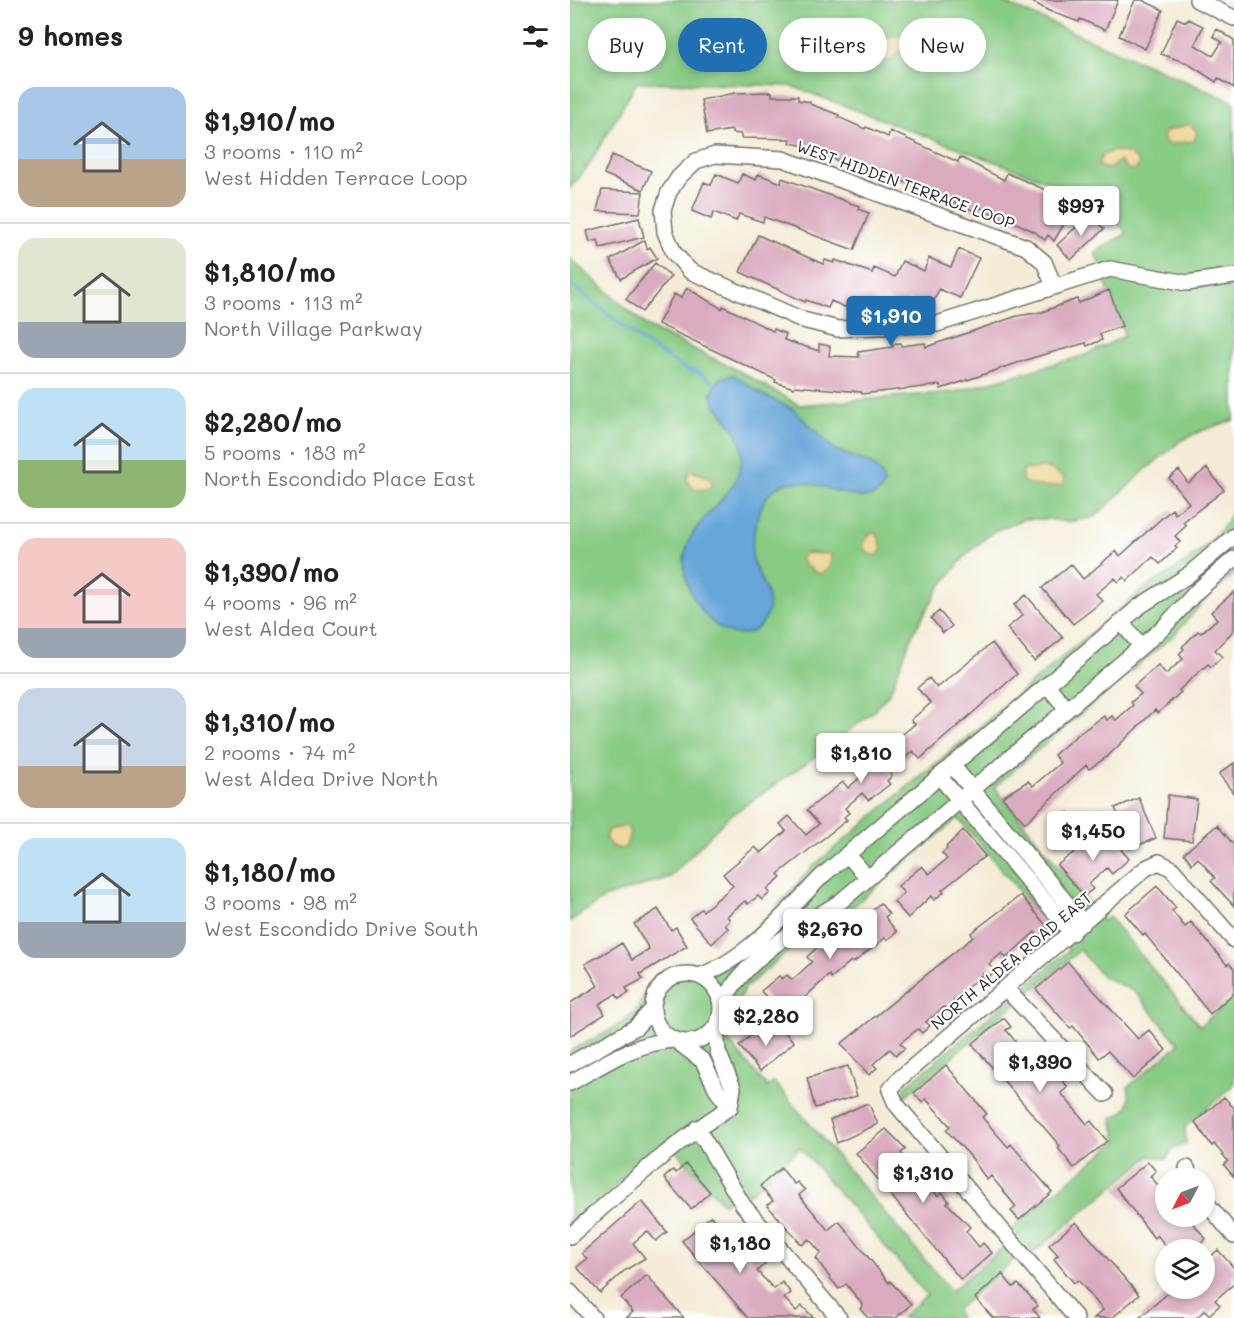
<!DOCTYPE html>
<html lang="en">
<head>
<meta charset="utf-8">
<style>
	body { margin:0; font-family:Mali,sans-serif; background:#f6f6f6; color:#222; height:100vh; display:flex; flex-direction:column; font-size:22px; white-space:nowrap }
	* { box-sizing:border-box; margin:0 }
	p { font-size:20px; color:#767676 }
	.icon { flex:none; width:33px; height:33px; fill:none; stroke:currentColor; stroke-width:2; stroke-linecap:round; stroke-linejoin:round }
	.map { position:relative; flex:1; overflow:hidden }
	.panel { display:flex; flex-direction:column; background:#fff; width:570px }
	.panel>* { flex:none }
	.top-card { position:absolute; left:18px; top:18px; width:555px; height:54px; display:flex; gap:12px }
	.needle { width:39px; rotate:229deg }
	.fabs { position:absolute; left:585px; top:1167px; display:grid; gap:12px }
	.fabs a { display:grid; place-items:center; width:60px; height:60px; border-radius:50%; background:#fff; box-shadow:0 3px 9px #0003; font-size:30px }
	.price { position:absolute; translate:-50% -51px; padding:0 14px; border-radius:6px; background:#fff; color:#222; font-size:20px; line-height:39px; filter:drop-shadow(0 2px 3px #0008) }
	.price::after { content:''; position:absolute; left:50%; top:36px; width:18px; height:14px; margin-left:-9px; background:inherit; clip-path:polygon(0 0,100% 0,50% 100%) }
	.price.on { background:#1f6fb2; color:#fff }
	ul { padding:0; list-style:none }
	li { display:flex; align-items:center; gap:18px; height:150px; padding:0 18px }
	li+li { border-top:2px solid #e0e0e0 }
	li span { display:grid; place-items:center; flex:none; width:168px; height:120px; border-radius:18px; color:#555 }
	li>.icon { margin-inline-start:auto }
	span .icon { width:72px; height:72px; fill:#fffc; stroke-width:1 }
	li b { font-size:26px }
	h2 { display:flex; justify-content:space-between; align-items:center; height:72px; padding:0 18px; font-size:26px }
	.chip { padding:0 21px; border-radius:27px; background:#fff; box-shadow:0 3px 9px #0003; font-size:21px; line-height:54px }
	.chip.on { background:#1f6fb2; color:#fff }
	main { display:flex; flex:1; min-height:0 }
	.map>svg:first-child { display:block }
	.green { fill:#88cb84; stroke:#5a7b58; stroke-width:1.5; fill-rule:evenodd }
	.sand { fill:#eeda9e; stroke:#8c8264; stroke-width:1.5 }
	.water { fill:#66a6d9; stroke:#486882; stroke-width:1.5 }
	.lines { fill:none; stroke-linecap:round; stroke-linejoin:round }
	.stream { stroke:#66a6d9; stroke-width:3 }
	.building { fill:#daabbf }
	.minor-casing { stroke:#716f67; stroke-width:18 }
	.minor { stroke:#fff; stroke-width:15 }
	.labels { text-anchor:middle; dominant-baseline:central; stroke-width:4.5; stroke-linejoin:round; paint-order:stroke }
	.street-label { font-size:16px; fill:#2b2b2b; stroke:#fff }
</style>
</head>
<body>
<main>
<section class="panel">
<h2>9 homes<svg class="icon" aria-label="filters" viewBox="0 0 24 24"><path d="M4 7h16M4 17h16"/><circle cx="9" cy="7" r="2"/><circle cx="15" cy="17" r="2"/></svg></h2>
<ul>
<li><span style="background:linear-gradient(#a9c7e8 60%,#b9a48a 0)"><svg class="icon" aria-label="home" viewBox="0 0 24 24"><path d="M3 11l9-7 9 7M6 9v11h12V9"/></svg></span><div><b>$1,910/mo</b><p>3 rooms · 110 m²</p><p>West Hidden Terrace Loop</p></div></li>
<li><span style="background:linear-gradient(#dfe7d0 70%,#9aa5b1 0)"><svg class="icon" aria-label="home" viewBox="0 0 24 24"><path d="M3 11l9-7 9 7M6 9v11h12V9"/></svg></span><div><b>$1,810/mo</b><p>3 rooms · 113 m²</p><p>North Village Parkway</p></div></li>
<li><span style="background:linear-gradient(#bfe0f5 60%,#8fb573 0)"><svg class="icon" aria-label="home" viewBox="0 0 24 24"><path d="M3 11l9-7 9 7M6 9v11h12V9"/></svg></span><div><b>$2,280/mo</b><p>5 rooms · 183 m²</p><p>North Escondido Place East</p></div></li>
<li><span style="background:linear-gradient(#f6c9c9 75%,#9aa5b1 0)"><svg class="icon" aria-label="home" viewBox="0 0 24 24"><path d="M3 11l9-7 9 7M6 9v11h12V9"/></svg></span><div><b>$1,390/mo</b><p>4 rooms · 96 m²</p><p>West Aldea Court</p></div></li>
<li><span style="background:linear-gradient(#c9d6e8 65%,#b9a48a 0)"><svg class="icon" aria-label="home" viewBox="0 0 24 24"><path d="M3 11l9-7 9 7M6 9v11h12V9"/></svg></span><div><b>$1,310/mo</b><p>2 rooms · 74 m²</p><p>West Aldea Drive North</p></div></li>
<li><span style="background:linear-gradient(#bfe0f5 70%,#9aa5b1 0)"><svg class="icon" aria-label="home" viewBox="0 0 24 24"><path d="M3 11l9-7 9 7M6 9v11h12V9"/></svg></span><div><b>$1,180/mo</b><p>3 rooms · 98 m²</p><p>West Escondido Drive South</p></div></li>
</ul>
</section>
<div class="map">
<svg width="664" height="1318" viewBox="0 0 664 1318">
	<rect width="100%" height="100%" fill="#fff"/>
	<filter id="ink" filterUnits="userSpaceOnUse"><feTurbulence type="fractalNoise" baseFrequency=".0167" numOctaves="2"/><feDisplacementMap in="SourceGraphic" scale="12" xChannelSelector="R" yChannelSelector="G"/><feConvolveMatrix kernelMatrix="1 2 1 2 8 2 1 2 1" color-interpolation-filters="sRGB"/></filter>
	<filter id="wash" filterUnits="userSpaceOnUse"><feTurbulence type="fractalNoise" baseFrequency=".008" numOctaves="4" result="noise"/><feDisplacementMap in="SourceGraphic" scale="24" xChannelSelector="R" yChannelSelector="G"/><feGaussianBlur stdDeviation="1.35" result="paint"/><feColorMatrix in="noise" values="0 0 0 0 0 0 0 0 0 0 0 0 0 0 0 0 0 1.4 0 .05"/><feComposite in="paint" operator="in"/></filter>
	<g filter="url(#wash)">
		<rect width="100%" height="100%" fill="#f4ecd7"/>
		<path class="green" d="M0,0H428L664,102V420L631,431L612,440L574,471L525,517L497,522L478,519H454L424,531L397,554L370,587L342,635L320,692L303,712L252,752L157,818L100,877L36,897L0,921V259L78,327L169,371L229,405L384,392L513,356L555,336L525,252L557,233L523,198L221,86L67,82L17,168L0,188Z
			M664,502V575L635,600L604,635L424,787L533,921L539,917L630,1026L664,997V1085L615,1127L616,1143L603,1149L596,1159L580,1156L463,1253L458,1248L386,1310L390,1318H331L357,1295L230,1148L178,1195L172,1186L153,1204L97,1141L0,1225V1051C18,1041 55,1026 66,1010C75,999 76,985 87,975C105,960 130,967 148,957C180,939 217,896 241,868L571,591C601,572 658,540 664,502ZM388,818L499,950L335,1087L334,1097L510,950L532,976L565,992L609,1044L558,1087C562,1103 559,1112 542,1118L547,1141L442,1228L448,1235L381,1291L204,1082L198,1087L157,1040L167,1002L175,988L230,941L280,909Z"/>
		<path class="sand" d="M320,36L339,37L345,41V47L339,51L330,50L321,61H315L308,55C307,47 312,39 320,36Z
			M620,124L627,132L624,141L600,144L595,142L593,136L596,131Z
			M545,151L560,154L569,162L567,169L559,170L549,161L539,169L528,166L532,155Z
			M479,468L494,477L493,485C482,487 460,488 452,480V473L456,469Z
			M119,470L139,477L143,485L133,490L123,489L117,480Z
			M304,532L309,537L312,550L307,556L299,554L293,547L298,535Z
			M235,553L262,554L259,568L250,574L235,566L231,558Z
			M56,826L60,831L56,847L51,849L41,846L35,838L38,830Z"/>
		<path class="water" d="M164,375L193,395L223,409L265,450L302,464L312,475L314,485C294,530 207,430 186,524C183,535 181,549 183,560C187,577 202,592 198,611C195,620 189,629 181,632C147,646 114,594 114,564C114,515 174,501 172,451C171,424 144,414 141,392L151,378Z"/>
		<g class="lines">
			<path class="stream" d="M0,284L73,342L117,370L127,371L145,384"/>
		</g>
		<g id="blocks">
			<path class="building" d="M459,0H548L535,30L510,19L509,22L479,11Z
				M565,0H572L593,10L575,49L549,36Z
				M607,18L616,22L618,19L633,26L625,45L643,56L652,42L643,36L647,29L664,40V88L648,78L646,82L617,63L591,54Z
				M202,92V96H228V100L240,102V104L269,115L268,117L295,129L296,127L318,137L320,131L388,162L390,157L434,180L437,173L478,191L504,207L484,241L478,235L475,240L465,232L440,220L439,222L409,207L407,212L293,165L292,169L246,153L234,148L235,146L220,143L221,139L171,138V134L162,133V130L137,134L131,100L165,93Z
				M42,155L81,171L73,190L34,174Z
				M146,174L168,183L172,174L186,180L188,174L211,183L212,178L289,206L288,209L299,213L284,250L194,217L193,222L169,214L166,221L144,212L141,219L122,211L134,182L141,185Z
				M32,190L73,192L70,213L27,211Z
				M520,214L534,229L501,260L487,245Z
				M69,218L74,237L30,248L28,240L20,242L17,231Z
				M188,235L253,264L255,260L264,263L265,260L302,273L304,268L325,277L332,261L354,271L359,258L381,267L389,249L409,258L390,298L369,289L361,308L339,299L335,307L314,298L312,301L305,298L300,312L285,306L284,311L261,301L258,308L236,300L235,302L170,272Z
				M75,240L77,249L80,247L87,258L51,279L40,260Z
				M85,263L101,276L72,312L56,299Z
				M117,288L152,309L153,306L203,331L204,329L216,334L214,340L249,351V344L260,346L259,356L289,357L288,352L323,347L322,344L331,343V346L355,343L356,347L447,316L472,312L507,299L509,303L539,290L552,326L530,334L532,340L517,346L516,343L465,357L371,389L370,385L292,394L291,392L225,386L224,388L205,382L206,380L88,324L104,294L111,298Z
				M637,468L654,490L613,522L616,526L605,536L610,542L605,546L607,548L590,564L583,557L557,581L554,577L548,582L545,578L526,594L533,601L503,624L472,588L501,564L513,579L546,551L550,556L602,509L605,514L619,503L599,478L609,470L618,483Z
				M664,592V630L645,650L652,657L641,667L638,664L609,690L611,692L588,713L585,710L538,756L519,769L516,765L455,823L432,797L458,781L463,786L490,763L484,755L507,735L534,716L537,720L542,716L546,720L563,705L561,702L571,694L564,686L588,665L596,674L613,659L609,654L614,649L612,647L628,631L631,633L647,619L641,612Z
				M456,595L493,638L464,661L437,628L453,615L444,605Z
				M369,611L382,626L373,633L361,618Z
				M422,643L447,674L350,759L343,751L319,772L322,776L317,781L320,784L310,792L298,800L292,793L275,808L279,813L274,817L277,820L208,874L211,877L197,889L200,893L192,900L188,896L178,904L175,901L157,916L160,920L155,925L158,928L142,944L120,918L131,909L133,911L163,886L153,874L185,847L191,853L216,831L210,824L219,816L236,835L249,824L237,810L273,782L278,788L294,774L290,769L345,724L341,720L361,703L347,688L359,678L367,688Z
				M664,763V794L649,774Z
				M598,795L627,799L622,841L594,838Z
				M569,798L586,838L562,848L545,808Z
				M498,812L504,819L492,830L486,823Z
				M647,825L664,845V906L641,881L645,878L628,858L622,864L614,853Z
				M393,830L415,856L372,890L374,892L364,900L361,896L338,918L324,902L334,893L328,886L352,866L359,874L377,859L372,853L377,849L376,847Z
				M535,830L559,859L542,874L537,868L519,884L523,889L514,896L487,865Z
				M587,886L606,908L602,911L615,927L621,922L657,965L659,963L664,969V993L640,1014L575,934L573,935L555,914Z
				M451,895L478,928L468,936L465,932L436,958L432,953L419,964L425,971L416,979L413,974L383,1000L386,1004L377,1011L374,1007L356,1022L360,1026L352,1033L348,1029L330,1043L335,1048L326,1055L320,1049L303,1064L307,1068L299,1075L271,1044L403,937L401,933Z
				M310,903L319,914L315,917L327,932L317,940L315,938L283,963L281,961L261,978L259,975L214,1017L191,991L209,976L212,979L217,975L222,980L242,962L237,957L251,944L249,942L257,935L260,938L269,931L274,937Z
				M88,909L101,930L106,927L117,946L70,974L73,979L56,988L59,993L49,999L46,994L29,1004L35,1014L0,1036V1003L28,986L15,964L52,943L62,960L79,949L64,924Z
				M498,962L568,1039L579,1030L596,1050L563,1079L538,1051L529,1058L503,1026L500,1028L466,989Z
				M434,1018L441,1027L436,1030L451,1048L453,1046L464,1059L468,1055L481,1068L498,1087L491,1093L517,1124L521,1121L537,1141L504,1168L488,1148L490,1146L402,1044Z
				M209,1026L224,1042L190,1071L169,1046L186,1031L190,1036L195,1031L199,1036Z
				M376,1065L417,1114L412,1117L438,1147L441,1144L482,1192L449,1220L441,1211L446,1207L435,1193L421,1176L417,1180L401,1157L376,1130L380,1126L356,1099L352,1102L344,1093Z
				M278,1066L287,1096L245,1108L237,1078Z
				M654,1097L664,1108V1177L654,1165L658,1161L644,1144L642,1146L625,1122Z
				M295,1104H299L308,1124L267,1143L260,1120Z
				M316,1129L336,1149L331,1153L346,1171L350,1167L357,1175L353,1179L368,1196L372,1192L379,1201L377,1203L400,1227L396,1231L409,1247L413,1243L422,1253L391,1280L286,1153Z
				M578,1162L586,1171L580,1176L596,1194V1216H617L636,1239L623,1250H599L587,1235L584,1238L546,1188Z
				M116,1164L140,1192L121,1209L94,1178L103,1170L106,1173Z
				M211,1168L224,1184L227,1182L235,1190L229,1195L258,1230L269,1221L319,1283L320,1281L341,1304L326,1318H298L290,1309L293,1305L276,1284L269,1289L260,1278L246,1258L251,1253L239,1239L232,1245L197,1205L203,1201L190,1186Z
				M72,1201L97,1232L86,1241L77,1231L63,1243L75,1258L54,1271L30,1293L7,1267L17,1259L12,1253Z
				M141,1216L154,1231L163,1224L171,1234L161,1243L175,1259L179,1260L186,1253L195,1264L187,1271L204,1289L212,1282L221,1293L214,1298L226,1311L232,1306L244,1318H178L112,1241Z
				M506,1222L569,1295L542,1318H524L533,1310L508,1280L504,1283L484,1259L488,1255L479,1245Z
				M648,1250L664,1268V1284L645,1300L650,1305L639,1315L635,1310L626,1318H569L604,1288H634V1262Z
				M432,1274L443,1287L448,1284L459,1295L468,1306L463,1309L470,1318H423L405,1298Z
				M77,1275L98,1300L114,1318H56L63,1312L51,1298Z"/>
		</g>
	</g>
	<g filter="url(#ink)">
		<use href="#blocks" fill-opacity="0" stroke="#716f67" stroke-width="1.5"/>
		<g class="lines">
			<g class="minor-casing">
				<path id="minor" d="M627,0L664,18
					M484,286L474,262L456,247L213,159L145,155L126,161L109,177L99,192L93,210L95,232L104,253L120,271L233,320L268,329L367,324L540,269L617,283L664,276
					M551,622L571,646
					M477,685L497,709
					M382,765L513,923
					M369,776L502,933
					M277,854L298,878
					M83 1008a34 34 0 1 1 68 0a34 34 0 1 1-68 0Z
					M129,976C175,961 219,910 252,876L570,606L617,576L664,536
					M436,989L535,1094
					M152,1004C173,960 229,927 270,902L593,628L627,591L664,559
					M146,1028L148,1052L163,1088L160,1107
					M108,1042L133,1061L148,1092L160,1107
					M0,1064L66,1027L83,1009
					M0,1083C34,1064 64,1043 103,1040
					M127,1128L173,1205L269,1318
					M617,1168L620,1178
					M634,1200L664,1236
					M0,1236C52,1190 102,1144 160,1107
					M0,1292L23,1318
					M506,1318L326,1104L320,1090L329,1079L576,868L589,862L601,868L664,940"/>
			</g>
			<use href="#minor" class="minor"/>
		</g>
	</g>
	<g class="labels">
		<g class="street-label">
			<text transform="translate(336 184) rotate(20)">WEST HIDDEN TERRACE LOOP</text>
			<text transform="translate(441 960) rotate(-40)">NORTH ALDEA ROAD EAST</text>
		</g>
	</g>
</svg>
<div class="fabs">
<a><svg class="needle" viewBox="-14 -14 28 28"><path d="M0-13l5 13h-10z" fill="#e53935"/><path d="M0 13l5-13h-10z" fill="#767676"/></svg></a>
<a><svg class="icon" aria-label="layers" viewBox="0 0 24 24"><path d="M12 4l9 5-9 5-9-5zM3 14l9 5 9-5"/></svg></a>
</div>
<b class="price" style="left:511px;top:237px">$997</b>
<b class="price on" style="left:321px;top:347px">$1,910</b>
<b class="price" style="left:291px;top:784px">$1,810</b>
<b class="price" style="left:523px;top:862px">$1,450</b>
<b class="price" style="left:260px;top:960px">$2,670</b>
<b class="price" style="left:196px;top:1047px">$2,280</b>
<b class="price" style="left:470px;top:1093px">$1,390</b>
<b class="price" style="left:353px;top:1204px">$1,310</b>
<b class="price" style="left:170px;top:1274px">$1,180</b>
<div class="top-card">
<a class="chip">Buy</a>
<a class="chip on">Rent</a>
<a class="chip">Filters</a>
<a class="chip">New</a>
</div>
</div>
</main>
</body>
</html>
